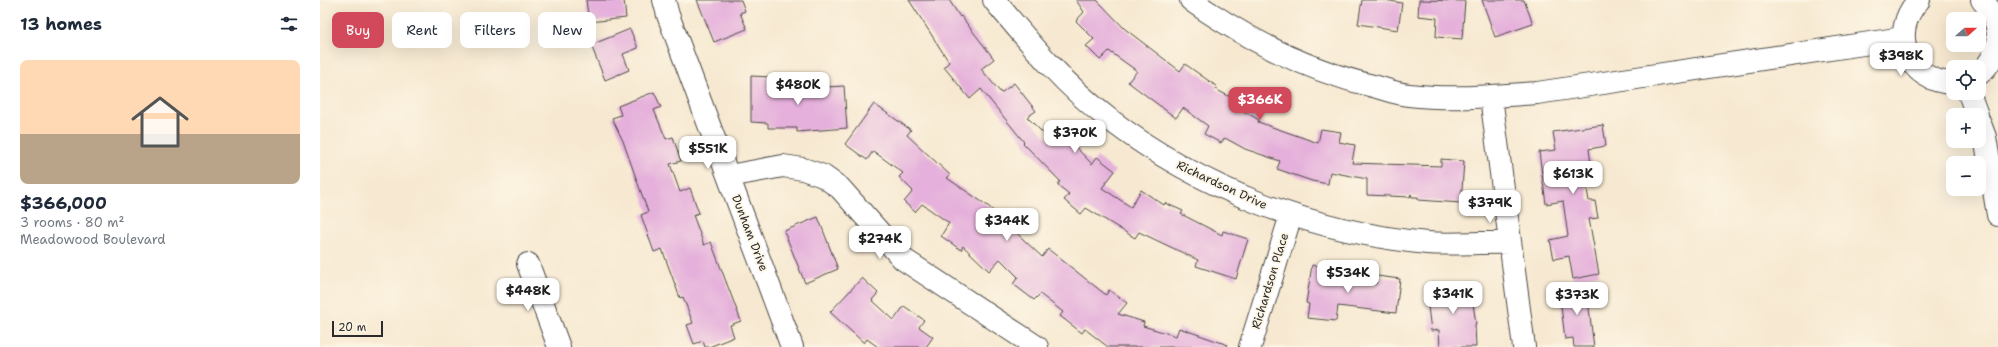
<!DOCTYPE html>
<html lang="en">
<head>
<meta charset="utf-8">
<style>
	body { margin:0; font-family:"Shantell Sans",sans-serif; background:#f6f6f7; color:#1f2937; height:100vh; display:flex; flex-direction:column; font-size:15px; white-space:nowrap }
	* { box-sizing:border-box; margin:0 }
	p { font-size:13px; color:#747a83 }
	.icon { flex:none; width:22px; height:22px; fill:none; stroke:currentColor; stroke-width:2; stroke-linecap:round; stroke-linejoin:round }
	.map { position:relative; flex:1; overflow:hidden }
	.sheet { display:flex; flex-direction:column; background:#fff; width:320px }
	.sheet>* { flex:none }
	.top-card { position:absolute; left:12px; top:12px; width:380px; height:36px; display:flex; gap:8px }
	.needle { width:26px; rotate:69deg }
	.tools { position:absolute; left:1626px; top:12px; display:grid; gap:8px }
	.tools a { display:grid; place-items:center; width:40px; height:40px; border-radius:8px; background:#fff; box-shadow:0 4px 16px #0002; font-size:20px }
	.scale { position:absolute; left:12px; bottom:10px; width:51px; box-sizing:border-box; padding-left:4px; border:2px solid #2b2b2b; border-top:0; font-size:11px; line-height:14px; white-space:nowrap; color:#2b2b2b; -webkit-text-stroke:3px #fcf5e5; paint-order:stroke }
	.price { position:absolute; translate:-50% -34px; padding:0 9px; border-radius:8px; background:#fff; color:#222; font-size:13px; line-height:26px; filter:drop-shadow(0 1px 2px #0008) }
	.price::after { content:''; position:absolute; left:50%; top:24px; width:12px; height:9px; margin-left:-6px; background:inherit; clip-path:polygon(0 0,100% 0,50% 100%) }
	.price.on { background:#d1495b; color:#fff }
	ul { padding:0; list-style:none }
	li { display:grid; align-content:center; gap:8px; height:212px; padding:0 20px }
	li+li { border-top:1px solid #e0e1e3 }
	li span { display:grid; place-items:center; height:124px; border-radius:8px; color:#555 }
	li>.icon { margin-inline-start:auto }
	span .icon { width:72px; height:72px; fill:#fffc; stroke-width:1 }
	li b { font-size:17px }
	h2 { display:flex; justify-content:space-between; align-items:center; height:48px; padding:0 20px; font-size:17px }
	.chip { padding:0 14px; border-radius:8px; background:#fff; box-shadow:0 4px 16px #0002; font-size:14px; line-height:36px }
	.chip.on { background:#d1495b; color:#fff }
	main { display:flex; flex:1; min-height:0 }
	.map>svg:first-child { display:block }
	.building { fill:#e5b0db }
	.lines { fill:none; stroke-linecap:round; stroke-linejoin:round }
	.minor-casing { stroke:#4a4844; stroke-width:24 }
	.minor { stroke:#fff; stroke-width:22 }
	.labels { text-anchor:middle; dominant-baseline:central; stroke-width:3.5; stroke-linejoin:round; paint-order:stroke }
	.street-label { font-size:12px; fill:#2b2b2b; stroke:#fcf5e5 }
</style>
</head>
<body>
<main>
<section class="sheet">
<h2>13 homes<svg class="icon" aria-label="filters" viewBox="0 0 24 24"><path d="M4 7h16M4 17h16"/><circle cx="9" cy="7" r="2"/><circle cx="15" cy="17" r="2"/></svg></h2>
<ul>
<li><span style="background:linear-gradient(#ffd9b3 60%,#b9a48a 0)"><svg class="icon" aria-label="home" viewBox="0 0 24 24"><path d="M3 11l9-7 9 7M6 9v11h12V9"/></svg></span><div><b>$366,000</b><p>3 rooms · 80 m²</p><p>Meadowood Boulevard</p></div></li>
</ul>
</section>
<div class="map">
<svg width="1678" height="347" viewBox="0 0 1678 347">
	<rect width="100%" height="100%" fill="#fcf5e5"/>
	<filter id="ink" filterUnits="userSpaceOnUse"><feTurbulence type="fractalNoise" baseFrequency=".025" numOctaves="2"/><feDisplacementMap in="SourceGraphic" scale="8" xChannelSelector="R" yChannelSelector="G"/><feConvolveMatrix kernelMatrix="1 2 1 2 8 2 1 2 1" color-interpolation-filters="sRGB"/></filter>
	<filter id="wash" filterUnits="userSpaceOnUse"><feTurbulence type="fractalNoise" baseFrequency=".012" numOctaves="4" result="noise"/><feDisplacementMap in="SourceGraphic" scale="16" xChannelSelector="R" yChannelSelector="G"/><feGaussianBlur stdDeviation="0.9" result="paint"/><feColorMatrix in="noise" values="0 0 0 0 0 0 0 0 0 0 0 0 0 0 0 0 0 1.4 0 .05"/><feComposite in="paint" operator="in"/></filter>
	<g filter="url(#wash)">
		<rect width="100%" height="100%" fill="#f7e9d1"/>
		<g id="blocks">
			<path class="building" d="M266,0H304L306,18L269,22Z
				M377,0H421L425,11L420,13L427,29L394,42Z
				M589,0H629L640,17L641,16L674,59L661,69L681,93L694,83L716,111L707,117L729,139L739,130L772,164L777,157L795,171L782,188L811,207L821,190L844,205L845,203L863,211L861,214L902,235L903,231L928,239L916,279L876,266L878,260L819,232L815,238L766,208L761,214L744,200L749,194L738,185L740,181L703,143L704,142L661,89L650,99L624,67L629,62Z
				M756,0H777L805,29L860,71L865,64L896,86L895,89L918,101L915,106L939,120L938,122L998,143L1001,129L1021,132L1019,142L1035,145L1032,163L1121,166V159L1144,161L1141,203L1098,200V197H1092L1091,194L1090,197L1047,195V179L1010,172L1008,184L992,181L957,169L960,161L925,149L905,138L901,143L884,134L888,126L863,108L856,118L808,82L817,71L789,51L780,60L766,46L774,39L756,21L764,12Z
				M1042,0H1064L1082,3L1078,30L1038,24Z
				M1099,0L1145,1L1142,39L1116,37L1117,18L1098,16Z
				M1162,0H1204L1213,24L1175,37Z
				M310,29L318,48L303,54L309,70L285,80L271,45Z
				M431,76L451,77V85H469V89L524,86L527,128L477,132V128H448V123L431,122Z
				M334,92L341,107L334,110L346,139L353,137L361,161L350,164L360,192L370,188L379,213L373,215L384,245L391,242L421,321L410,325L414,337L389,347H385L383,341L374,344L367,325L373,323L363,297L360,298L342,249L334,252L321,215L328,212L303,141L292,118L301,115L298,106Z
				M554,104L591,130L587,135L630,175L627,178L668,206L722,257L728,249L786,295L789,290L807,303L798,314L824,322L823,326L856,336L859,328L908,345L907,347H788L765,329L762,333L740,316L743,312L720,294L714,300L693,284L698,277L680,259L669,271L643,246L641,250L621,236L629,223L602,204L595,212L584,202L593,191L579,177L583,173L553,151L547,160L525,144Z
				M1283,125L1286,146L1269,149L1271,164L1263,166L1269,201H1275L1278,218L1269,219L1279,274L1253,279L1249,256L1234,259L1230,240L1248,236L1243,201L1226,204L1219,152L1236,150L1233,132Z
				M498,217L518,269L485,283L464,231Z
				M992,265L1025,270L1023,280L1056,284L1057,276L1080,279L1076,313L1018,306L1016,321L987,318L989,304L986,303Z
				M542,278L558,293L552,300L574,320L584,306L604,320L599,327L613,337L606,347H558L547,339L544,343L510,312Z
				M1150,283L1156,324H1155L1156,347H1120L1119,330L1111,331L1106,290Z
				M1266,286L1274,347H1254L1253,338L1245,339L1239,289Z"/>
		</g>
	</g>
	<g filter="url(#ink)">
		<use href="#blocks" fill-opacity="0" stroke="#4a4844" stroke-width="1"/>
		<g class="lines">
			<g class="minor-casing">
				<path id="minor" d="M344,0L348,15L472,347
					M674,0C709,42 745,86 789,119C881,189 992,232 1107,243C1134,245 1162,242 1189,243
					M871,0C881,8 893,15 904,22C952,52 1001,74 1057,87C1067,90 1078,94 1089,95C1131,100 1175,96 1217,93L1583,38
					M1599,0C1568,32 1587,82 1633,83
					M1662,0C1672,11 1677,20 1678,35
					M1659,74C1670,65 1674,55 1678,42
					M1649,93L1657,115
					M1171,97L1204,347
					M1659,121L1665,137L1678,215
					M409,176L463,166L483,169L503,176L520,188L583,259L717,347
					M208,264L239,347
					M930,347L971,215"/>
			</g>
			<use href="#minor" class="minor"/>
		</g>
	</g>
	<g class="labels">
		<g class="street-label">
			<text transform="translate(902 185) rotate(25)">Richardson Drive</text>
			<text transform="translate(430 233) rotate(69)">Dunham Drive</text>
			<text transform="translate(950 281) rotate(-73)">Richardson Place</text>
		</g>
	</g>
</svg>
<div class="tools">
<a><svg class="needle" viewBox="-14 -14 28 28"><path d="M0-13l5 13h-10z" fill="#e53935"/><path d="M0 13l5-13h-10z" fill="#747a83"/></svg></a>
<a><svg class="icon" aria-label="locate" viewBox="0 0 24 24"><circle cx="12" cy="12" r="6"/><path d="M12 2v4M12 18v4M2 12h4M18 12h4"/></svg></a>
<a>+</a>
<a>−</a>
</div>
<div class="scale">20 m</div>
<b class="price" style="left:1581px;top:77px">$398K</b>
<b class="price" style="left:478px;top:106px">$480K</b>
<b class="price on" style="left:940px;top:121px">$366K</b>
<b class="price" style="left:755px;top:154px">$370K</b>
<b class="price" style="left:388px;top:170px">$551K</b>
<b class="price" style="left:1253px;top:195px">$613K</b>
<b class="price" style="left:1170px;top:224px">$379K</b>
<b class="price" style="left:687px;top:242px">$344K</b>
<b class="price" style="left:560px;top:260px">$274K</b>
<b class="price" style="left:1028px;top:294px">$534K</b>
<b class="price" style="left:208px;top:312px">$448K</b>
<b class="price" style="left:1133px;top:315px">$341K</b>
<b class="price" style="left:1257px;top:316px">$373K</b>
<div class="top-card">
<a class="chip on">Buy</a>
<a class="chip">Rent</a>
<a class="chip">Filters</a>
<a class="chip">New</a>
</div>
</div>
</main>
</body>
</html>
